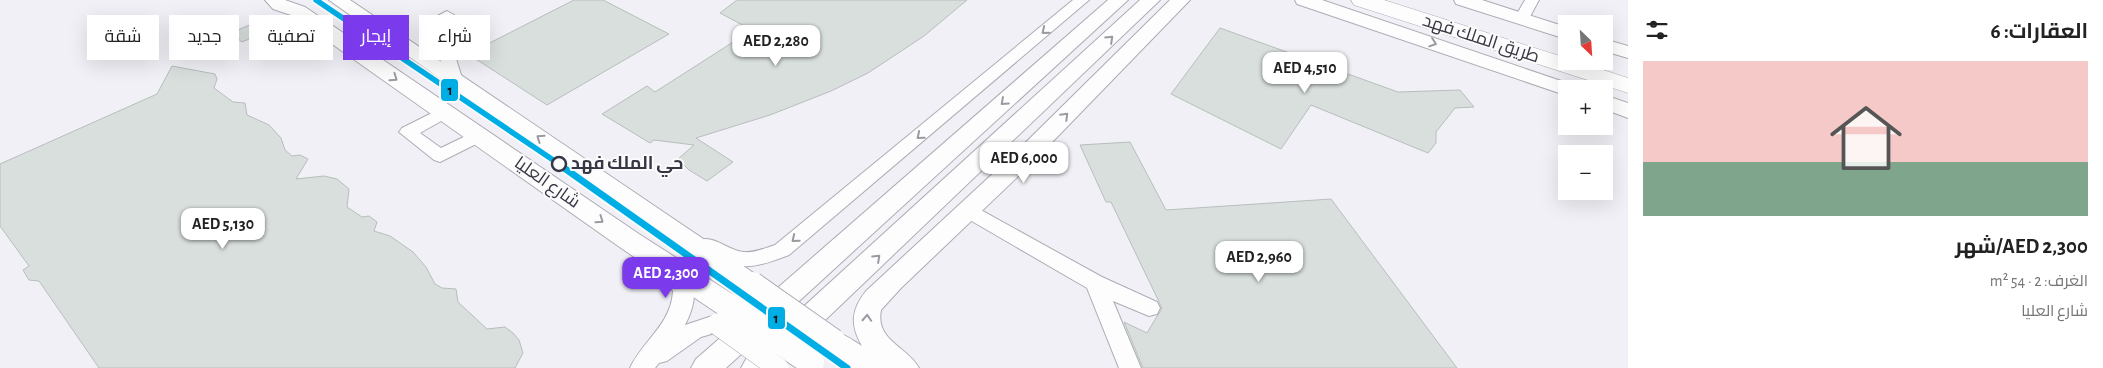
<!DOCTYPE html>
<html lang="ar">
<head>
<meta charset="utf-8">
<style>
	body { margin:0; font-family:"Alegreya Sans",Cairo,sans-serif; background:#f6f6f6; color:#222; direction:rtl; height:100vh; display:flex; flex-direction:column; font-size:19px; white-space:nowrap }
	* { box-sizing:border-box; margin:0 }
	p { font-size:16px; color:#767676 }
	.icon { flex:none; width:28px; height:28px; fill:none; stroke:currentColor; stroke-width:2; stroke-linecap:round; stroke-linejoin:round }
	.map { position:relative; flex:1; overflow:hidden; direction:ltr }
	.panel { display:flex; flex-direction:column; background:#fff; width:475px }
	.panel>* { flex:none }
	.guide { position:absolute; left:15px; top:15px; width:475px; height:45px; direction:rtl; display:flex; gap:10px }
	.needle { width:32px; rotate:155deg }
	.fabs { position:absolute; left:1558px; top:15px; display:grid; gap:10px }
	.fabs a { display:grid; place-items:center; width:55px; height:55px; border-radius:0px; background:#fff; box-shadow:0 5px 20px #0002; font-size:25px }
	.price { position:absolute; translate:-50% -42px; padding:0 11px; border-radius:10px; background:#fff; color:#222; font-size:16px; line-height:32px; filter:drop-shadow(0 1px 2px #0008) }
	.price::after { content:''; position:absolute; left:50%; top:30px; width:15px; height:11px; margin-left:-8px; background:inherit; clip-path:polygon(0 0,100% 0,50% 100%) }
	.price.current { background:#7c3aed; color:#fff }
	ul { padding:0; list-style:none }
	li { display:grid; align-content:center; gap:10px; height:265px; padding:0 15px }
	li span { display:grid; place-items:center; height:155px; border-radius:0px; color:#555 }
	li>.icon { margin-inline-start:auto }
	span .icon { width:90px; height:90px; fill:#fffc; stroke-width:1 }
	li b { font-size:21px }
	h2 { display:flex; justify-content:space-between; align-items:center; height:60px; padding:0 15px; font-size:21px }
	.tag { padding:0 18px; border-radius:0px; background:#fff; box-shadow:0 5px 20px #0002; font-size:18px; line-height:45px }
	.tag.current { background:#7c3aed; color:#fff }
	main { display:flex; flex:1; min-height:0 }
	.map>svg:first-child { display:block }
	.building { fill:#d8dfdc; stroke:#b8bebc }
	.lines { fill:none; stroke-linecap:round; stroke-linejoin:round }
	.minor-casing { stroke:#acacb5; stroke-width:2 }
	.major-casing { stroke:#acacb5; stroke-width:2 }
	.highway-casing { stroke:#acacb5; stroke-width:1 }
	.minor { fill:#fdfdfe; fill-rule:evenodd }
	.major { fill:#fdfdfe; fill-rule:evenodd }
	.highway { fill:#fdfdfe; fill-rule:evenodd }
	.minor-bridge-casing { stroke:#acacb5; stroke-width:22; stroke-linecap:butt }
	.major-bridge-casing { stroke:#acacb5; stroke-width:28; stroke-linecap:butt }
	.minor-bridge { stroke:#fdfdfe; stroke-width:21 }
	.major-bridge { stroke:#fdfdfe; stroke-width:26 }
	.metro-1-far1-casing { stroke:#fbfbfb; stroke-width:9 }
	.metro-1-casing { stroke:#fbfbfb; stroke-width:11 }
	.metro-1-far1 { stroke:#00aee6; stroke-width:5.5 }
	.metro-1 { stroke:#00aee6; stroke-width:7 }
	.oneway { stroke:#9a9aa1 }
	.stop-dot { fill:#fbfbfb; stroke:#363644; stroke-width:2.5 }
	.labels { text-anchor:middle; dominant-baseline:central; stroke-width:4; stroke-linejoin:round; paint-order:stroke }
	.street-label { font-size:18px; fill:#363644; stroke:#fbfbfb }
	.stop-label { font-size:18px; font-weight:bold; fill:#363644; stroke:#fbfbfb; text-anchor:start }
	.line-badge { stroke:#fbfbfb; stroke-width:2 }
	.pale-badge-label { font-size:14px; text-anchor:middle; font-weight:bold; fill:#111 }
</style>
</head>
<body>
<main>
<section class="panel">
<h2>العقارات: 6<svg class="icon" aria-label="filters" viewBox="0 0 24 24"><path d="M4 7h16M4 17h16"/><circle cx="9" cy="7" r="2"/><circle cx="15" cy="17" r="2"/></svg></h2>
<ul>
<li><span style="background:linear-gradient(#f6c9c9 65%,#7fa58c 0)"><svg class="icon" aria-label="home" viewBox="0 0 24 24"><path d="M3 11l9-7 9 7M6 9v11h12V9"/></svg></span><div><b>AED 2,300/شهر</b><p>الغرف: 2 · 54 m²</p><p>شارع العليا</p></div></li>
</ul>
</section>
<div class="map">
<svg width="1628" height="368" viewBox="0 0 1628 368">
	<rect width="100%" height="100%" fill="#f0f0f6"/>
	<path class="building" d="M574,0H603L669,34L547,105L468,54Z
		M737,0H967L924,36L868,73L831,91L770,115L696,138L733,162L707,181L689,170L678,159L694,145L654,140L650,143L602,114L647,86L655,92L752,30L720,13Z
		M268,17L280,26L242,42L231,33Z
		M1220,28L1398,92L1460,90L1474,107L1455,108L1436,132V143L1428,153L1311,105L1281,149L1171,94Z
		M172,66L215,74L217,79L214,88L233,102L245,103L247,115L269,125L281,138L285,150L292,156L300,155L308,159L296,179L324,176L337,179L349,189L347,207L362,217L369,216L377,222L374,231L390,236L413,252L426,267L435,284L442,288L456,289L458,302L487,329L505,327L513,333L519,340L523,353L515,368H99L39,281L29,280L23,270L29,266L0,226V164L157,94Z
		M1130,142L1166,210L1331,199L1457,368H1143L1124,322L1147,333L1162,308L1111,202H1106L1080,145Z"/>
	<g class="lines">
		<g class="minor-casing">
			<path id="minor" d="M1073,0H1089L789,255C760,266 744,272 715,258C707,255 700,252 696,245L699,240C715,235 728,251 744,252C755,253 765,248 775,245Z
				M1525,0H1539L1527,22L1522,24L1514,19Z
				M447,11L454,15L438,26L453,49L462,78L454,83L446,78L437,49L425,33L422,24Z
				M444,107L450,108L453,112L450,116L420,133L441,148L478,130L484,132L487,136L484,140L440,162L434,160L399,132L402,128Z
				M970,204L1102,277L1157,302L1160,308L1157,314L1149,316L1113,301L1141,368H1119L1087,288L963,216L960,211L963,206Z
				M666,265C699,275 699,298 685,325L709,317L717,315L725,318L728,324L725,330L701,337L667,361L659,363L655,368H630C643,340 671,325 673,291L656,273L659,267Z"/>
		</g>
		<g class="major-casing">
			<path id="major" d="M265,0H285L305,7L639,234L740,299L744,307L740,315L730,318L720,315L621,248L291,15L273,9Z
				M329,0H350L761,278L765,285L761,292L752,295L743,292Z
				M1108,0H1128L726,368H691L696,359Z
				M1140,0H1160L775,368H741L746,359Z
				M1170,0H1190L1030,165L901,288L881,310C875,341 907,346 919,368H849L823,350L819,342L823,334C839,329 849,338 862,346C850,325 851,310 866,291L1014,154Z
				M1295,0H1322L1573,85L1576,89H1566V95L1559,93L1297,4Z
				M1454,0H1482L1566,27V39L1456,4Z
				M1604,39L1628,46V58L1604,51Z
				M1604,95L1628,103V118L1604,109Z"/>
		</g>
		<g class="highway-casing">
			<path id="highway" d="M1351,0H1384L1566,58V61H1575L1628,78V93L1354,5Z"/>
		</g>
		<use href="#minor" class="minor"/>
		<use href="#major" class="major"/>
		<use href="#highway" class="highway"/>
		<g class="minor-bridge-casing">
			<path id="minor-bridge" d="M717,324L778,368"/>
		</g>
		<g class="major-bridge-casing">
			<path id="major-bridge" d="M752,285L833,342
				M730,307L811,362"/>
		</g>
		<use href="#minor-bridge" class="minor-bridge"/>
		<use href="#major-bridge" class="major-bridge"/>
		<g class="metro-1-far1-casing">
			<path id="metro-1-far1" d="M316,0L559,164"/>
		</g>
		<g class="metro-1-casing">
			<path id="metro-1" d="M557,163L847,368"/>
		</g>
		<use href="#metro-1-far1" class="metro-1-far1"/>
		<use href="#metro-1" class="metro-1"/>
	</g>
	<defs><path id="oneway-chevron" d="M-2-3.5L2.5 0L-2 3.5" fill="none" stroke-width="1.6" stroke-linecap="round" stroke-linejoin="round" transform="scale(1.25)"/></defs>
	<g class="oneway">
		<use href="#oneway-chevron" transform="translate(1045 31) rotate(140)"/>
		<use href="#oneway-chevron" transform="translate(1110 39) rotate(-43)"/>
		<use href="#oneway-chevron" transform="translate(1433 43) rotate(19)"/>
		<use href="#oneway-chevron" transform="translate(394 78) rotate(35)"/>
		<use href="#oneway-chevron" transform="translate(1004 102) rotate(138)"/>
		<use href="#oneway-chevron" transform="translate(1065 116) rotate(-45)"/>
		<use href="#oneway-chevron" transform="translate(920 136) rotate(140)"/>
		<use href="#oneway-chevron" transform="translate(540 138) rotate(-145)"/>
		<use href="#oneway-chevron" transform="translate(600 220) rotate(35)"/>
		<use href="#oneway-chevron" transform="translate(795 239) rotate(141)"/>
		<use href="#oneway-chevron" transform="translate(877 258) rotate(-43)"/>
		<use href="#oneway-chevron" transform="translate(867 318) rotate(-87)"/>
	</g>
	<circle class="stop-dot" cx="559" cy="164" r="7"/>
	<g class="labels">
		<g class="street-label">
			<text transform="translate(1481 39) rotate(18)">طريق الملك فهد</text>
			<text transform="translate(547 183) rotate(35)">شارع العليا</text>
		</g>
		<g class="stop-label">
			<text x="571" y="164">حي الملك فهد</text>
		</g>
	</g>
	<g class="line-badge">
		<rect x="440" y="78" width="19" height="24" rx="5" fill="#00aee6"/>
		<rect x="767" y="306" width="19" height="24" rx="5" fill="#00aee6"/>
	</g>
	<g class="pale-badge-label">
		<text x="450" y="95">1</text>
		<text x="776" y="323">1</text>
	</g>
</svg>
<div class="fabs">
<a><svg class="needle" viewBox="-14 -14 28 28"><path d="M0-13l5 13h-10z" fill="#e53935"/><path d="M0 13l5-13h-10z" fill="#767676"/></svg></a>
<a>+</a>
<a>−</a>
</div>
<b class="price" style="left:776px;top:67px">AED 2,280</b>
<b class="price" style="left:1305px;top:94px">AED 4,510</b>
<b class="price" style="left:1024px;top:184px">AED 6,000</b>
<b class="price" style="left:223px;top:250px">AED 5,130</b>
<b class="price" style="left:1259px;top:283px">AED 2,960</b>
<b class="price current" style="left:666px;top:299px">AED 2,300</b>
<div class="guide">
<a class="tag">شراء</a>
<a class="tag current">إيجار</a>
<a class="tag">تصفية</a>
<a class="tag">جديد</a>
<a class="tag">شقة</a>
</div>
</div>
</main>
</body>
</html>
